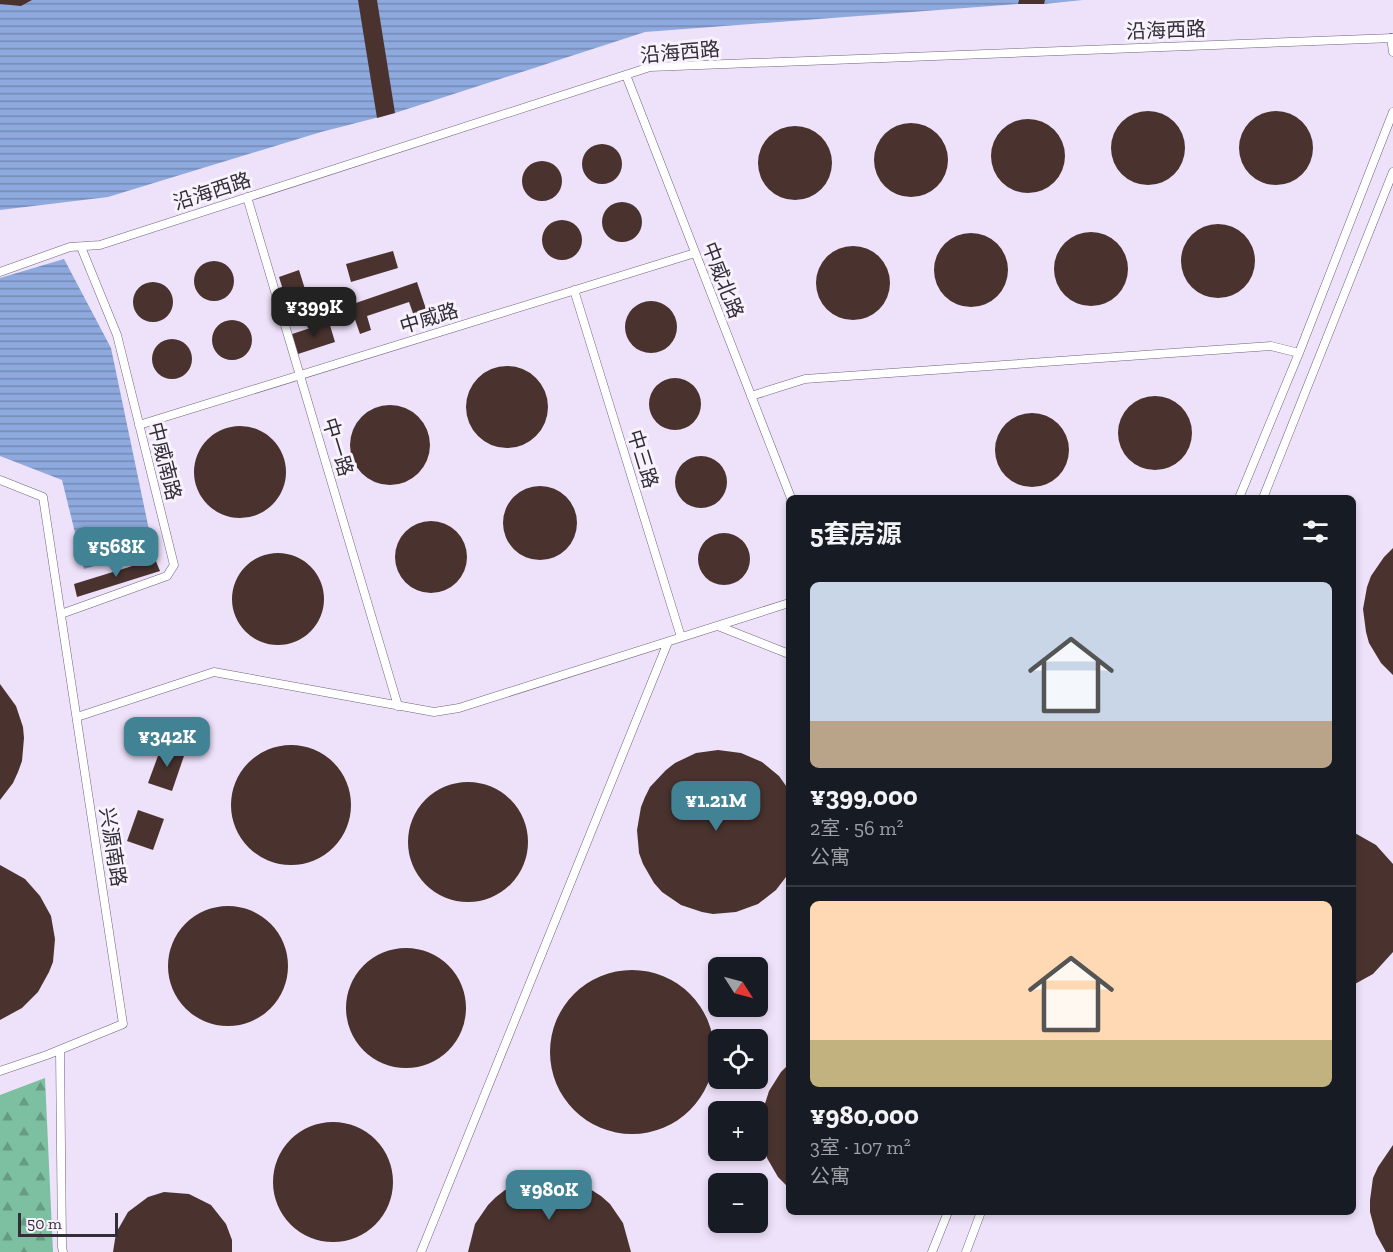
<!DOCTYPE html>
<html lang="zh">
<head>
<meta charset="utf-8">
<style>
	body { margin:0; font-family:"Zilla Slab","Noto Sans SC",serif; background:#20242c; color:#f1f3f6; height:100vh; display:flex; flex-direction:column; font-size:22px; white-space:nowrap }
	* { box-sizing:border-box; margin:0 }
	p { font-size:20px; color:#9ea1a6 }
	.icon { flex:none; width:33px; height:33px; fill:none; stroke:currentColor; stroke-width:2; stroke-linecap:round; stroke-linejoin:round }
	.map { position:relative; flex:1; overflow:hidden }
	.sheet { position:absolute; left:786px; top:495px; width:570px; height:720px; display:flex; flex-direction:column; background:#171b24; border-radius:9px; box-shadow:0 3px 9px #0003 }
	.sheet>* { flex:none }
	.needle { width:39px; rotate:126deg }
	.tools { position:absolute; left:708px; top:957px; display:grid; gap:12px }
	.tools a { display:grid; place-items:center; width:60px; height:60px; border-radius:9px; background:#171b24; box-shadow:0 3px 9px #0003; font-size:30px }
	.scale { position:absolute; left:18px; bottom:15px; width:100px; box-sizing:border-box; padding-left:6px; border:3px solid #322d36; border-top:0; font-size:16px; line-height:21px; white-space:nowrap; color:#322d36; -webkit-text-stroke:4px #f7f2fc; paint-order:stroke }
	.price { position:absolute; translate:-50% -51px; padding:0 14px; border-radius:12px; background:#418395; color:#fff; font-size:20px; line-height:39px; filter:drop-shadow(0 2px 3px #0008) }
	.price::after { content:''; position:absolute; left:50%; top:36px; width:18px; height:14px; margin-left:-9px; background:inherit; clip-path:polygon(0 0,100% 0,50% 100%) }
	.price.active { background:#222; color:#fff }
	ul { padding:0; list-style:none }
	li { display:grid; align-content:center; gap:12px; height:318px; padding:0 24px }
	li+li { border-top:2px solid #363941 }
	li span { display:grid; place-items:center; height:186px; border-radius:9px; color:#555 }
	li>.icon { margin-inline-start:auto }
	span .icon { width:108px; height:108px; fill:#fffc; stroke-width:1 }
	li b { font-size:26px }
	h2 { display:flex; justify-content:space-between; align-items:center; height:72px; padding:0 24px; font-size:26px }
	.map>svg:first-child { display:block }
	.forest { fill:url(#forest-firs) }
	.water { fill:url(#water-rules) }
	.building { fill:#4a332f }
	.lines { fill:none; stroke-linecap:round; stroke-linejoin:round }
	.service-casing { stroke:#6f6479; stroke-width:9 }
	.service { stroke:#fff; stroke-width:8 }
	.labels { text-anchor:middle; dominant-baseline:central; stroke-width:6; stroke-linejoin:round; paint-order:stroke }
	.street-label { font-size:20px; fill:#322d36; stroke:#f7f2fc }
</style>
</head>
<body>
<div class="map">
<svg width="1393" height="1252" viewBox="0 0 1393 1252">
	<defs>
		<pattern id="forest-firs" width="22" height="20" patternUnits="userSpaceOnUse" patternTransform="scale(1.5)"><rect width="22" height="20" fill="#7dc0a1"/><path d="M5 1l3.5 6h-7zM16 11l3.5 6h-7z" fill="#679c84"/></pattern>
		<pattern id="water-rules" width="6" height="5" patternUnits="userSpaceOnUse" patternTransform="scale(1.5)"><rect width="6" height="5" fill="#8ea9dd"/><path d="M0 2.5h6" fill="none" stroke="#758ab4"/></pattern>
	</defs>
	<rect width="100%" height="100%" fill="#eee1fa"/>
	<path class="forest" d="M45,1078L53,1252H0V1095Z"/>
	<path class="water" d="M0,0H1083L1044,4H1018L645,32L395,113L321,132L108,197L0,210Z
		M64,259L111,348L153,549L84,569L62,480L0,456V278Z"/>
	<path class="building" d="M0,0H32L21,6L0,4Z
		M358,0H377L395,113L377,118Z
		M1019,0H1045L1044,4H1018Z
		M1239 148a37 37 0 1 1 74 0a37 37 0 1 1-74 0Z
		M1111 148a37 37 0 1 1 74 0a37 37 0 1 1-74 0Z
		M991 156a37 37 0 1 1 74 0a37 37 0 1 1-74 0Z
		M874 160a37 37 0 1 1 74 0a37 37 0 1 1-74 0Z
		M758 163a37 37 0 1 1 74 0a37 37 0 1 1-74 0Z
		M582 164a20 20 0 1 1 40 0a20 20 0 1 1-40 0Z
		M522 181a20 20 0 1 1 40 0a20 20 0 1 1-40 0Z
		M602 222a20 20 0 1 1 40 0a20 20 0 1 1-40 0Z
		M542 240a20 20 0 1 1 40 0a20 20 0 1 1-40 0Z
		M1181 261a37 37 0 1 1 74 0a37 37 0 1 1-74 0Z
		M1054 269a37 37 0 1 1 74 0a37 37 0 1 1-74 0Z
		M934 270a37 37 0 1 1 74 0a37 37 0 1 1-74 0Z
		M816 283a37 37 0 1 1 74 0a37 37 0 1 1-74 0Z
		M393,251L398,268L351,282L346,264Z
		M194 281a20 20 0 1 1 40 0a20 20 0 1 1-40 0Z
		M299,270L309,302L289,309L279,277Z
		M417,282L427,312L414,316L409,302L367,316L371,330L360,334L350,305Z
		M133 302a20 20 0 1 1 40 0a20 20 0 1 1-40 0Z
		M625 327a26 26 0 1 1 52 0a26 26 0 1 1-52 0Z
		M212 340a20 20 0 1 1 40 0a20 20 0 1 1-40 0Z
		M329,322L335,342L298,354L292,334Z
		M152 359a20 20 0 1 1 40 0a20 20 0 1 1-40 0Z
		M466 407a41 41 0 1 1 82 0a41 41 0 1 1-82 0Z
		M649 404a26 26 0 1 1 52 0a26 26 0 1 1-52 0Z
		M1118 433a37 37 0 1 1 74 0a37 37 0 1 1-74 0Z
		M350 445a40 40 0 1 1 80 0a40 40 0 1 1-80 0Z
		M995 450a37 37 0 1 1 74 0a37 37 0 1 1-74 0Z
		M194 472a46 46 0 1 1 92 0a46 46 0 1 1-92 0Z
		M675 482a26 26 0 1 1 52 0a26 26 0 1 1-52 0Z
		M503 523a37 37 0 1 1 74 0a37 37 0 1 1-74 0Z
		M395 557a36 36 0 1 1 72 0a36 36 0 1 1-72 0Z
		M698 559a26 26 0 1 1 52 0a26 26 0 1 1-52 0Z
		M1393,548V675L1381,663L1369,643L1366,632L1363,609L1367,587L1371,576L1384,557Z
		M232 599a46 46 0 1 1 92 0a46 46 0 1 1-92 0Z
		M155,559L160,571L77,597L74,584Z
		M0,684L16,706L23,727L24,738L22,761L18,772L13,783L0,800Z
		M162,745L185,753L172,791L148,783Z
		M231 805a60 60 0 1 1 120 0a60 60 0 1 1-120 0Z
		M718,750L741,753L762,762L779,776L789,790V873L776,890L758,904L736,912L713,914L702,912L681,905L662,892L654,883L643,864L639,853L637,830L641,807L645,797L650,787L666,770L675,763L696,753Z
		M408 842a60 60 0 1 1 120 0a60 60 0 1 1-120 0Z
		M138,810L164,819L153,850L127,841Z
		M1353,832L1376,845L1393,864V952L1373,974L1353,985Z
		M0,865L25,879L40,896L51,916L55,939L53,962L49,972L38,992L22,1008L0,1020Z
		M168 966a60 60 0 1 1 120 0a60 60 0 1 1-120 0Z
		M346 1008a60 60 0 1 1 120 0a60 60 0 1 1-120 0Z
		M550 1052a82 82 0 1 1 164 0a82 82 0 1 1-164 0Z
		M789,1064V1188L778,1177L767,1158L761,1135L760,1124L762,1113L769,1091L781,1072Z
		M273 1182a60 60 0 1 1 120 0a60 60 0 1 1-120 0Z
		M1393,1145V1252H1386L1376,1234L1370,1212V1200L1373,1178L1378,1167Z
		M549,1177L571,1180L582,1184L601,1196L610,1204L623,1223L631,1252H468L475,1224L488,1205L496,1197L505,1190L526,1181Z
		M164,1192L189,1194L211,1205L226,1224L232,1240V1252H113L116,1233L128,1212L148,1197Z"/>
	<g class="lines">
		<g class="service-casing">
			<path id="service" d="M1391,38L1393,52
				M626,75L791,498
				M247,197L398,706
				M0,272L70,247L100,245L650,67L1393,38
				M574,290L681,637
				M751,396L805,379L1271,346L1299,353L1393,112
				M139,425L695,253
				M0,480L43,497L123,1024L47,1055L0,1071
				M1239,498L1299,353
				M1263,498L1393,172
				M61,614L167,576L174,565L117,335L81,247
				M718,626L789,654
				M77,717L214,672L434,712L459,708L789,603
				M60,1050L62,1247L63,1252
				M421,1252L668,642
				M932,1252L948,1212
				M966,1252L981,1212"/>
		</g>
		<use href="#service" class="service"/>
	</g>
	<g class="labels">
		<g class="street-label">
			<text transform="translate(1166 30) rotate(-2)">沿海西路</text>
			<text transform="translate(680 52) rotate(-5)">沿海西路</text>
			<text transform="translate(212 191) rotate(-18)">沿海西路</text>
			<text transform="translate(723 280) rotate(69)">中威北路</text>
			<text transform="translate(429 318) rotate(-17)">中威路</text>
			<text transform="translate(338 447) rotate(73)">中一路</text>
			<text transform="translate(643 459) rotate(73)">中三路</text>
			<text transform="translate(165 461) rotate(76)">中威南路</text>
			<text transform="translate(113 847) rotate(81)">兴源南路</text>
		</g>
	</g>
</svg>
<div class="tools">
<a><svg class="needle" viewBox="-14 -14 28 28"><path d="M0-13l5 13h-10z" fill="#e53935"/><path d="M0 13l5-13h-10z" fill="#9ea1a6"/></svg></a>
<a><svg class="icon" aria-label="locate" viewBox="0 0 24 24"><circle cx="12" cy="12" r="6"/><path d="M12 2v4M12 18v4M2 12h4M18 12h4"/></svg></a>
<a>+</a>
<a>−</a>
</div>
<div class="scale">50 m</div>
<b class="price active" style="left:314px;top:338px">¥399K</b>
<b class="price" style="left:116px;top:578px">¥568K</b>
<b class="price" style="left:167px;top:768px">¥342K</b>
<b class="price" style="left:716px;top:832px">¥1.21M</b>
<b class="price" style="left:549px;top:1221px">¥980K</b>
<section class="sheet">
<h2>5套房源<svg class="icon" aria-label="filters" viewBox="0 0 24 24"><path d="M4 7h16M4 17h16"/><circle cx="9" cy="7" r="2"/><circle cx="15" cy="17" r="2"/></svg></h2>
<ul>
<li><span style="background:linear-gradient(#c9d6e8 75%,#b9a48a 0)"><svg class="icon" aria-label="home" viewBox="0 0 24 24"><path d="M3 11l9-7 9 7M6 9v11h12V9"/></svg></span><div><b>¥399,000</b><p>2室 · 56 m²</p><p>公寓</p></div></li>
<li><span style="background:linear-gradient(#ffd9b3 75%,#c2b280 0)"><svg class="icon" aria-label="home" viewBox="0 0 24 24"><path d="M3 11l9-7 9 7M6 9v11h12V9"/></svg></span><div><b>¥980,000</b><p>3室 · 107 m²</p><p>公寓</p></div></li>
</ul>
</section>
</div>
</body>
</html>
